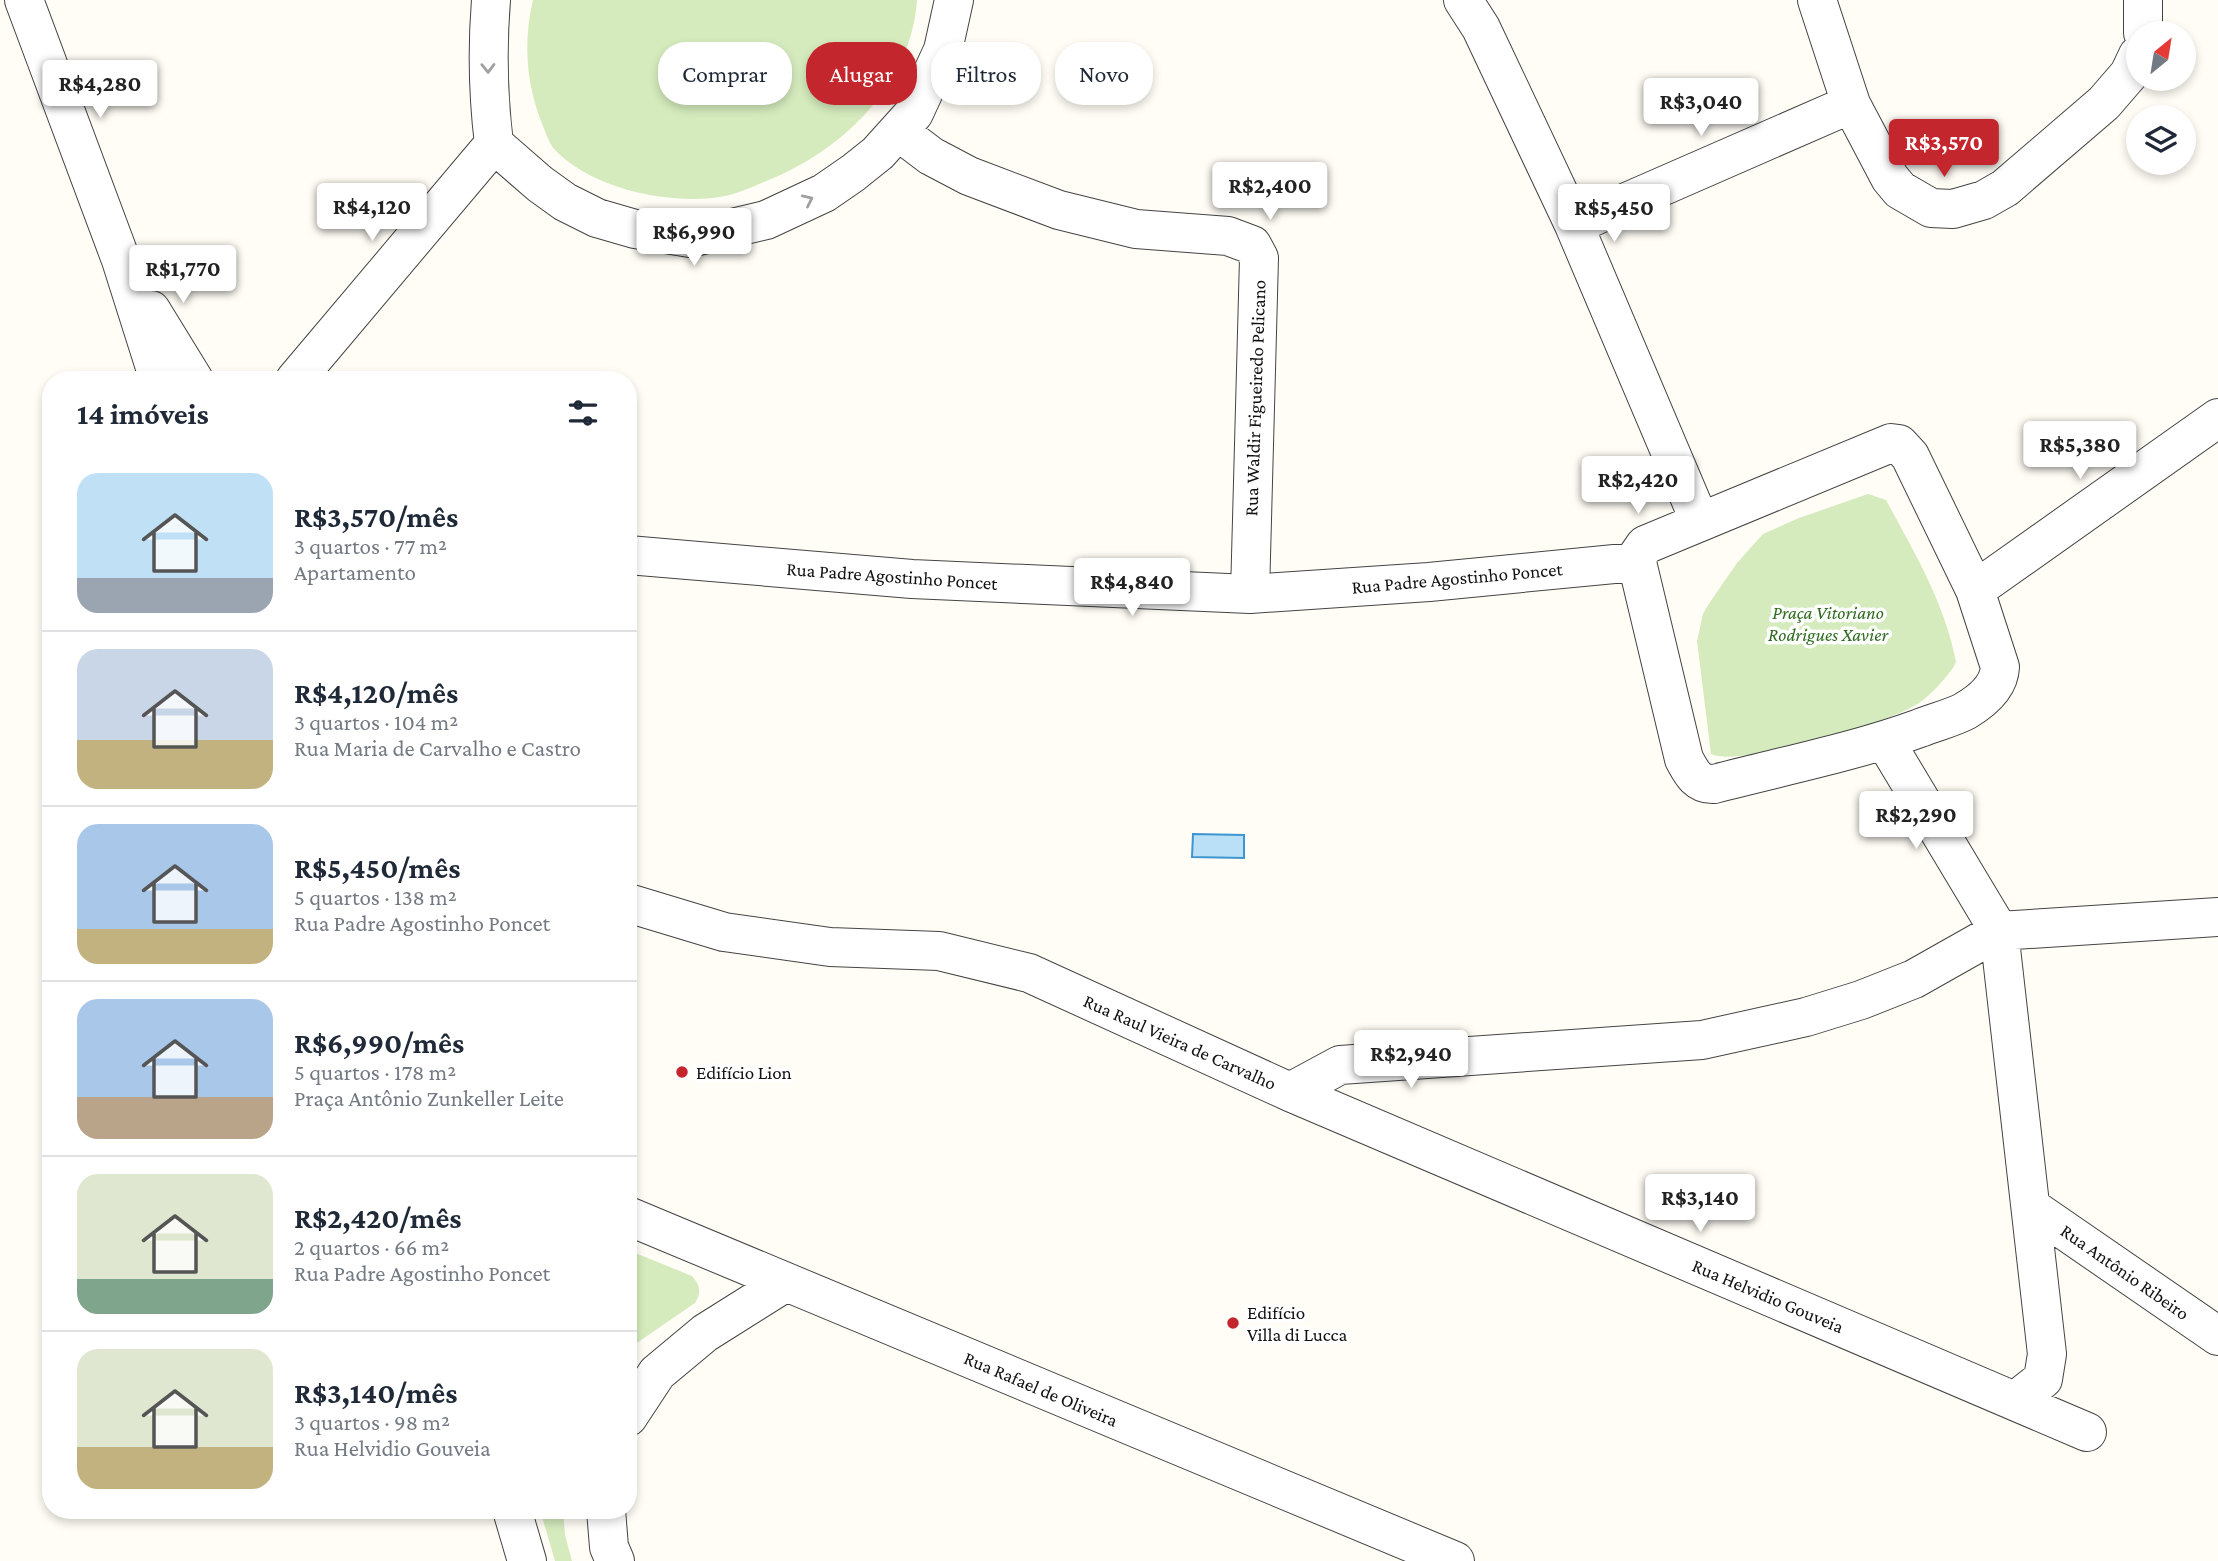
<!DOCTYPE html>
<html lang="pt">
<head>
<meta charset="utf-8">
<style>
	body { margin:0; font-family:"Crimson Pro",serif; background:#f6f6f7; color:#1f2937; height:100vh; display:flex; flex-direction:column; font-size:26px; white-space:nowrap }
	* { box-sizing:border-box; margin:0 }
	p { font-size:23px; color:#747a83 }
	.icon { flex:none; width:38px; height:38px; fill:none; stroke:currentColor; stroke-width:2; stroke-linecap:round; stroke-linejoin:round }
	.map { position:relative; flex:1; overflow:hidden }
	.sheet { position:absolute; left:42px; top:371px; width:595px; height:1148px; display:flex; flex-direction:column; background:#fff; border-radius:28px; box-shadow:0 4px 10px #0003 }
	.sheet>* { flex:none }
	.banner { position:absolute; left:658px; top:42px; width:665px; height:63px; display:flex; gap:14px }
	.needle { width:46px; rotate:30deg }
	.buttons { position:absolute; left:2126px; top:21px; display:grid; gap:14px }
	.buttons a { display:grid; place-items:center; width:70px; height:70px; border-radius:50%; background:#fff; box-shadow:0 4px 10px #0003; font-size:35px }
	.price { position:absolute; translate:-50% -60px; padding:0 16px; border-radius:7px; background:#fff; color:#222; font-size:23px; line-height:46px; filter:drop-shadow(0 2px 4px #0008) }
	.price::after { content:''; position:absolute; left:50%; top:42px; width:21px; height:16px; margin-left:-10px; background:inherit; clip-path:polygon(0 0,100% 0,50% 100%) }
	.price.selected { background:#c4262e; color:#fff }
	ul { padding:0; list-style:none }
	li { display:flex; align-items:center; gap:21px; height:175px; padding:0 35px }
	li+li { border-top:2px solid #e0e1e3 }
	li span { display:grid; place-items:center; flex:none; width:196px; height:140px; border-radius:21px; color:#555 }
	li>.icon { margin-inline-start:auto }
	span .icon { width:84px; height:84px; fill:#fffc; stroke-width:1 }
	li b { font-size:30px }
	h2 { display:flex; justify-content:space-between; align-items:center; height:84px; padding:0 35px; font-size:30px }
	.pill { padding:0 24px; border-radius:28px; background:#fff; box-shadow:0 4px 10px #0003; font-size:24px; line-height:63px }
	.pill.selected { background:#c4262e; color:#fff }
	.map>svg:first-child { display:block }
	.green { fill:#d5ebbd }
	.water { fill:#b9e0f7; stroke:#3f96cf; stroke-width:2 }
	.lines { fill:none; stroke-linecap:round; stroke-linejoin:round }
	.minor-casing { stroke:#444; stroke-width:40 }
	.minor { stroke:#fff; stroke-width:38 }
	.oneway { stroke:#a0a0a0 }
	.poi-dot { fill:#c4262e; stroke:#fff; stroke-width:2.5 }
	.labels { text-anchor:middle; dominant-baseline:central; stroke-width:7; stroke-linejoin:round; paint-order:stroke }
	.street-label { font-size:19px; fill:#111; stroke:#fff }
	.park-label { font-size:19px; font-style:italic; fill:#2f6b1f; stroke:#fff }
	.poi-label { font-size:19px; fill:#111; stroke:#fff; text-anchor:start }
</style>
</head>
<body>
<div class="map">
<svg width="2218" height="1561" viewBox="0 0 2218 1561">
	<rect width="100%" height="100%" fill="#fffdf5"/>
	<path class="green" d="M533,0H917C911,86 841,152 764,182C748,189 731,196 713,198C662,203 591,188 554,149C549,143 546,133 543,126C526,85 523,42 533,0Z
		M1868,494L1886,500C1914,552 1945,603 1956,662L1953,668C1944,680 1931,695 1919,703C1889,723 1742,768 1711,754L1697,641L1703,614L1708,605L1737,563L1763,534L1799,518Z
		M628,1250L692,1276C700,1285 702,1292 695,1303L628,1349Z
		M540,1510H563L565,1535L572,1561H555Z"/>
	<path class="water" d="M1193,834L1244,835V858L1192,857Z"/>
	<g class="lines">
		<g class="minor-casing">
			<path id="minor" d="M24,0L121,260L159,380
				M491,0C487,49 488,95 494,144L540,184L565,202L597,218L635,229L690,238L766,220L824,193L853,173L878,153L914,113L943,50L954,0
				M1463,0L1481,28L1574,225L1700,522
				M1817,0L1851,104L1890,178L1900,190L1931,208L1953,209L1984,200L2005,188L2104,103L2129,74L2138,55
				M2143,0V33
				M898,131L931,156L969,176L1059,210L1136,229L1228,236L1252,245L1259,258L1250,594
				M1574,225L1851,104
				M151,310L194,380
				M295,380L494,144
				M1891,443L1899,444L1910,456L1975,590L2000,667C1999,687 1982,701 1965,711C1952,718 1935,722 1920,728C1854,752 1783,766 1714,784C1697,785 1691,772 1684,759L1636,558L1645,545Z
				M628,555L912,579L1250,594L1429,582L1635,562
				M1975,590L2218,418
				M1885,741L1999,931L2047,1354L2043,1379L2015,1401
				M628,903L724,932L830,947L939,951L1029,973L1290,1092L1340,1065L1702,1040L1806,1017L1861,1000L1914,979L1999,931L2218,917
				M1290,1092L2087,1432
				M2032,1208L2218,1336
				M628,1216L1455,1561
				M628,1417L657,1373L705,1333L786,1282
				M512,1510L527,1561
				M606,1510L609,1547L615,1561"/>
		</g>
		<use href="#minor" class="minor"/>
	</g>
	<defs><path id="oneway-chevron" d="M-2-3.5L2.5 0L-2 3.5" fill="none" stroke-width="1.6" stroke-linecap="round" stroke-linejoin="round" transform="scale(1.75)"/></defs>
	<g class="oneway">
		<use href="#oneway-chevron" transform="translate(488 68) rotate(89)"/>
		<use href="#oneway-chevron" transform="translate(808 200) rotate(-25)"/>
	</g>
	<g class="poi-dot">
		<circle cx="682" cy="1072" r="7"/>
		<circle cx="1233" cy="1323" r="7"/>
	</g>
	<g class="labels">
		<g class="street-label">
			<text transform="translate(1255 398) rotate(-88)">Rua Waldir Figueiredo Pelicano</text>
			<text transform="translate(892 576) rotate(4)">Rua Padre Agostinho Poncet</text>
			<text transform="translate(1457 578) rotate(-5)">Rua Padre Agostinho Poncet</text>
			<text transform="translate(1180 1042) rotate(24)">Rua Raul Vieira de Carvalho</text>
			<text transform="translate(2125 1272) rotate(35)">Rua Antônio Ribeiro</text>
			<text transform="translate(1768 1296) rotate(23)">Rua Helvidio Gouveia</text>
			<text transform="translate(1041 1389) rotate(23)">Rua Rafael de Oliveira</text>
		</g>
		<g class="park-label">
			<text x="1828" y="612">Praça Vitoriano<tspan x="1828" dy="22">Rodrigues Xavier</tspan></text>
		</g>
		<g class="poi-label">
			<text x="696" y="1072">Edifício Lion</text>
			<text x="1247" y="1312">Edifício<tspan x="1247" dy="22">Villa di Lucca</tspan></text>
		</g>
	</g>
</svg>
<div class="buttons">
<a><svg class="needle" viewBox="-14 -14 28 28"><path d="M0-13l5 13h-10z" fill="#e53935"/><path d="M0 13l5-13h-10z" fill="#747a83"/></svg></a>
<a><svg class="icon" aria-label="layers" viewBox="0 0 24 24"><path d="M12 4l9 5-9 5-9-5zM3 14l9 5 9-5"/></svg></a>
</div>
<b class="price" style="left:100px;top:120px">R$4,280</b>
<b class="price" style="left:1701px;top:138px">R$3,040</b>
<b class="price selected" style="left:1944px;top:179px">R$3,570</b>
<b class="price" style="left:1270px;top:222px">R$2,400</b>
<b class="price" style="left:372px;top:243px">R$4,120</b>
<b class="price" style="left:1614px;top:244px">R$5,450</b>
<b class="price" style="left:694px;top:268px">R$6,990</b>
<b class="price" style="left:183px;top:305px">R$1,770</b>
<b class="price" style="left:2080px;top:481px">R$5,380</b>
<b class="price" style="left:1638px;top:516px">R$2,420</b>
<b class="price" style="left:1132px;top:618px">R$4,840</b>
<b class="price" style="left:1916px;top:851px">R$2,290</b>
<b class="price" style="left:1411px;top:1090px">R$2,940</b>
<b class="price" style="left:1700px;top:1234px">R$3,140</b>
<div class="banner">
<a class="pill">Comprar</a>
<a class="pill selected">Alugar</a>
<a class="pill">Filtros</a>
<a class="pill">Novo</a>
</div>
<section class="sheet">
<h2>14 imóveis<svg class="icon" aria-label="filters" viewBox="0 0 24 24"><path d="M4 7h16M4 17h16"/><circle cx="9" cy="7" r="2"/><circle cx="15" cy="17" r="2"/></svg></h2>
<ul>
<li><span style="background:linear-gradient(#bfe0f5 75%,#9aa5b1 0)"><svg class="icon" aria-label="home" viewBox="0 0 24 24"><path d="M3 11l9-7 9 7M6 9v11h12V9"/></svg></span><div><b>R$3,570/mês</b><p>3 quartos · 77 m²</p><p>Apartamento</p></div></li>
<li><span style="background:linear-gradient(#c9d6e8 65%,#c2b280 0)"><svg class="icon" aria-label="home" viewBox="0 0 24 24"><path d="M3 11l9-7 9 7M6 9v11h12V9"/></svg></span><div><b>R$4,120/mês</b><p>3 quartos · 104 m²</p><p>Rua Maria de Carvalho e Castro</p></div></li>
<li><span style="background:linear-gradient(#a9c7e8 75%,#c2b280 0)"><svg class="icon" aria-label="home" viewBox="0 0 24 24"><path d="M3 11l9-7 9 7M6 9v11h12V9"/></svg></span><div><b>R$5,450/mês</b><p>5 quartos · 138 m²</p><p>Rua Padre Agostinho Poncet</p></div></li>
<li><span style="background:linear-gradient(#a9c7e8 70%,#b9a48a 0)"><svg class="icon" aria-label="home" viewBox="0 0 24 24"><path d="M3 11l9-7 9 7M6 9v11h12V9"/></svg></span><div><b>R$6,990/mês</b><p>5 quartos · 178 m²</p><p>Praça Antônio Zunkeller Leite</p></div></li>
<li><span style="background:linear-gradient(#dfe7d0 75%,#7fa58c 0)"><svg class="icon" aria-label="home" viewBox="0 0 24 24"><path d="M3 11l9-7 9 7M6 9v11h12V9"/></svg></span><div><b>R$2,420/mês</b><p>2 quartos · 66 m²</p><p>Rua Padre Agostinho Poncet</p></div></li>
<li><span style="background:linear-gradient(#dfe7d0 70%,#c2b280 0)"><svg class="icon" aria-label="home" viewBox="0 0 24 24"><path d="M3 11l9-7 9 7M6 9v11h12V9"/></svg></span><div><b>R$3,140/mês</b><p>3 quartos · 98 m²</p><p>Rua Helvidio Gouveia</p></div></li>
</ul>
</section>
</div>
</body>
</html>
